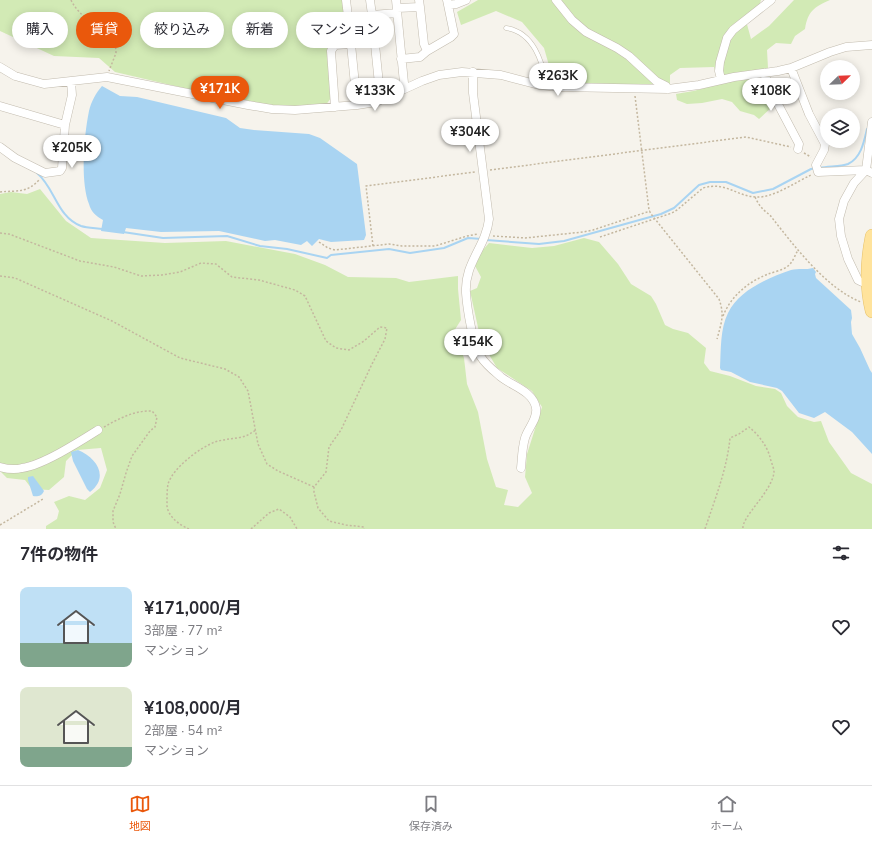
<!DOCTYPE html>
<html lang="ja">
<head>
<meta charset="utf-8">
<style>
	body { margin:0; font-family:"Nunito Sans","Noto Sans JP",sans-serif; background:#f2f2f3; color:#2b2b33; height:100vh; display:flex; flex-direction:column; font-size:15px; white-space:nowrap }
	* { box-sizing:border-box; margin:0 }
	p { font-size:13px; color:#7c7c81 }
	.icon { flex:none; width:22px; height:22px; fill:none; stroke:currentColor; stroke-width:2; stroke-linecap:round; stroke-linejoin:round }
	.map { position:relative; height:529px; overflow:hidden }
	.drawer { display:flex; flex-direction:column; background:#fff; flex:1 }
	.drawer>* { flex:none }
	.hud { position:absolute; left:12px; top:12px; width:400px; height:36px; display:flex; gap:8px }
	.needle { width:26px; rotate:67deg }
	.fabs { position:absolute; left:820px; top:60px; display:grid; gap:8px }
	.fabs a { display:grid; place-items:center; width:40px; height:40px; border-radius:50%; background:#fff; box-shadow:0 2px 10px #0003; font-size:20px }
	.price { position:absolute; translate:-50% -34px; padding:0 9px; border-radius:14px; background:#fff; color:#222; font-size:13px; line-height:26px; filter:drop-shadow(0 1px 2px #0008) }
	.price::after { content:''; position:absolute; left:50%; top:24px; width:12px; height:9px; margin-left:-6px; background:inherit; clip-path:polygon(0 0,100% 0,50% 100%) }
	.price.on { background:#ea580c; color:#fff }
	ul { padding:0; list-style:none }
	li { display:flex; align-items:center; gap:12px; height:100px; padding:0 20px }
	li span { display:grid; place-items:center; flex:none; width:112px; height:80px; border-radius:8px; color:#555 }
	li>.icon { margin-inline-start:auto }
	span .icon { width:48px; height:48px; fill:#fffc; stroke-width:1 }
	li b { font-size:17px }
	h2 { display:flex; justify-content:space-between; align-items:center; height:48px; padding:0 20px; font-size:17px }
	.chip { padding:0 14px; border-radius:18px; background:#fff; box-shadow:0 2px 10px #0003; font-size:14px; line-height:36px }
	.chip.on { background:#ea580c; color:#fff }
	.tabs { display:flex; justify-content:space-around; align-items:center; height:56px; border-top:1px solid #e1e1e2; background:#fff; font-size:11px; color:#7c7c81 }
	.tabs a { display:grid; justify-items:center; gap:2px }
	.tabs .on { color:#ea580c }
	.map>svg:first-child { display:block }
	.green { fill:#d2eab5 }
	.water { fill:#a9d4f2 }
	.lines { fill:none; stroke-linecap:round; stroke-linejoin:round }
	.stream { stroke:#a9d4f2; stroke-width:2 }
	.lane-casing { stroke:#c2bbae; stroke-width:5 }
	.street-casing { stroke:#c2bbae; stroke-width:9 }
	.primary-casing { stroke:#e6c16a; stroke-width:14 }
	.path { stroke:#c4b79f; stroke-width:1.5; stroke-dasharray:2 2; stroke-linecap:butt }
	.lane { stroke:#fff; stroke-width:4 }
	.street { stroke:#fff; stroke-width:8 }
	.primary { stroke:#ffe39c; stroke-width:13 }
</style>
</head>
<body>
<div class="map">
<svg width="872" height="529" viewBox="0 0 872 529">
	<rect width="100%" height="100%" fill="#f6f3ec"/>
	<path class="green" d="M0,0H343L346,40L333,42L327,48L331,98L325,106H272L205,93L115,72L99,58L54,56L0,31Z
		M478,0H761L759,6L745,17L751,39L769,26L794,0H830C814,7 808,11 805,29L795,36L791,44L776,43L767,50L768,68L772,88L770,94L772,107L759,119L754,115L740,111L732,102L722,99L702,103L687,104L677,100L676,94C691,91 709,91 717,77L714,67L680,68L670,75V84H562L552,76L544,48L522,22L496,11L461,25L457,12Z
		M40,189L66,221L91,238L165,243L226,241L295,254L325,265L348,277L396,278L409,282L458,276V289L461,320L454,331L464,358L467,384L478,412L487,459L496,487L508,490L504,505L518,507L532,493L525,477L527,454L542,407L532,391L497,368L481,341L470,291L477,288L481,277L475,266L482,251L489,243L532,248L554,246L584,238L599,242L618,264L631,284L651,296L656,304L665,325L673,329L688,333L706,348L704,363L710,371L730,376L756,386L775,389L781,393L787,406L798,417L814,422L821,421L829,442L851,473L872,484V529H46V526L57,519L59,511L54,502L69,496L85,500L100,488L107,470L101,448L77,450L66,461L64,477L49,490L32,489L25,480L7,478L0,471V194L11,192L27,194Z"/>
	<path class="water" d="M102,86L120,96L137,97L226,118L240,128L254,130L309,134L320,138L357,164L366,235L364,240L331,242L319,239L312,246L307,241L301,245L275,240L265,241L219,231L161,232L126,228L124,234L101,231L103,220C96,216 91,212 89,204C80,181 84,135 89,111C91,102 96,93 102,86Z
		M813,268L816,272L815,274L816,278L851,310L852,318L851,322L852,334L860,348L870,370L872,373V454L852,432L825,412L814,418L799,413L782,391L777,388L750,382L731,372L721,370L720,368C721,350 720,329 728,313C739,290 768,278 791,270C798,268 806,270 813,268Z
		M78,450C96,457 110,477 90,492L87,489L73,461L71,452Z
		M33,476L44,491C42,496 37,497 33,496L28,480V477Z"/>
	<g class="lines">
		<path class="stream" d="M820,168C828,166 840,167 848,164C861,158 864,142 867,129
			M37,173C55,188 57,217 81,226C87,228 96,228 103,229
			M123,232L163,238L227,236L260,246L287,249L327,258L331,255L389,249L410,253L444,248L468,238L482,239
			M486,240L539,244L564,241L661,214L674,208L699,185L710,182H726L753,193L773,189L811,169L815,168"/>
		<g class="lane-casing">
			<path id="lane" d="M506,28C534,32 542,62 548,86"/>
		</g>
		<g class="street-casing">
			<path id="street" d="M346,0L349,24
				M370,0L372,15L397,13
				M396,0L404,83L406,88
				M556,0L572,20L586,32L617,48L629,56L656,81L666,86L668,89
				M448,5L456,4L466,0
				M420,7L424,44L427,51L451,37L454,34L447,0
				M397,8L420,7L419,0
				M372,15L380,94L382,98
				M401,59L420,57L427,51
				M0,67L15,76L44,84L107,77L248,105L272,109L295,110L357,105L376,102L422,81L439,75L462,72L501,75L539,85L560,87L668,89L699,85L734,77L778,71L791,68L830,52L846,47L872,45
				M791,68L809,114L825,144L824,150L816,165L818,172L866,170L872,173
				M473,72V93L489,219C486,247 464,263 466,293C467,308 473,346 481,357C486,365 494,371 501,377C512,386 533,391 536,408C538,419 528,428 525,438C522,448 522,458 521,468
				M764,73L770,89L799,144L798,149
				M721,79L719,71L720,62L727,38L733,30L771,0
				M357,105L349,24L373,21
				M0,106L65,125
				M335,107L331,51L335,45L351,44
				M0,147L15,158L45,173L60,171L62,168L65,125L72,95L71,81
				M868,282H862L858,280L848,259L841,236L839,219L844,201L854,183L866,170L872,122
				M0,467C7,469 15,470 22,468C43,465 79,442 98,430"/>
		</g>
		<g class="primary-casing">
			<path id="primary" d="M872,236C867,261 866,287 872,311"/>
		</g>
		<path class="path" d="M71,0C79,17 100,28 115,38L116,53L109,71
			M635,96L649,210L651,214L719,299C725,315 721,324 717,339
			M804,153L811,157
			M490,170L746,137L791,147
			M0,192C18,190 26,194 40,179
			M755,197C757,201 759,205 762,208C765,212 770,214 773,219C795,247 827,289 861,302
			M0,233L9,234L80,261L114,267L141,276L162,275L180,272L201,263L216,264L232,277L259,280L295,290L305,296L326,341L336,348L349,350L364,341L380,327L387,328L385,339L372,364L341,430L329,447L326,472L314,487V492L318,508L329,521L346,525L364,527V529
			M493,236L525,238L583,232L593,230L650,211
			M600,237L672,213L677,210L703,188C726,181 737,197 757,197C773,198 796,182 811,175
			M319,242L328,248L335,250L389,244L402,246H435L467,236L478,234
			M373,246L366,186L475,172
			M0,276L15,278L112,321L180,358L225,369L239,377L248,391L258,444L267,464L278,471L314,487
			M723,316C731,296 748,282 768,274C774,272 783,270 788,266C793,262 795,255 798,250
			M104,427C118,419 135,410 152,411L157,417L155,427L150,431L132,456L126,473L120,494L113,511V522L116,529
			M0,525L43,499
			M189,529C179,525 166,515 167,503C167,497 167,490 168,484C173,468 199,448 215,442C224,439 233,439 242,437C247,436 251,433 256,430
			M251,529L269,513L279,509L290,517L297,529
			M705,529C715,499 727,469 730,438L739,434L749,427C758,434 767,446 770,457C771,462 774,468 774,472C772,492 741,517 743,529"/>
		<use href="#lane" class="lane"/>
		<use href="#street" class="street"/>
		<use href="#primary" class="primary"/>
	</g>
</svg>
<div class="fabs">
<a><svg class="needle" viewBox="-14 -14 28 28"><path d="M0-13l5 13h-10z" fill="#e53935"/><path d="M0 13l5-13h-10z" fill="#7c7c81"/></svg></a>
<a><svg class="icon" aria-label="layers" viewBox="0 0 24 24"><path d="M12 4l9 5-9 5-9-5zM3 14l9 5 9-5"/></svg></a>
</div>
<b class="price" style="left:558px;top:97px">¥263K</b>
<b class="price on" style="left:220px;top:110px">¥171K</b>
<b class="price" style="left:375px;top:112px">¥133K</b>
<b class="price" style="left:771px;top:112px">¥108K</b>
<b class="price" style="left:470px;top:153px">¥304K</b>
<b class="price" style="left:72px;top:169px">¥205K</b>
<b class="price" style="left:473px;top:363px">¥154K</b>
<div class="hud">
<a class="chip">購入</a>
<a class="chip on">賃貸</a>
<a class="chip">絞り込み</a>
<a class="chip">新着</a>
<a class="chip">マンション</a>
</div>
</div>
<section class="drawer">
<h2>7件の物件<svg class="icon" aria-label="filters" viewBox="0 0 24 24"><path d="M4 7h16M4 17h16"/><circle cx="9" cy="7" r="2"/><circle cx="15" cy="17" r="2"/></svg></h2>
<ul>
<li><span style="background:linear-gradient(#bfe0f5 70%,#7fa58c 0)"><svg class="icon" aria-label="home" viewBox="0 0 24 24"><path d="M3 11l9-7 9 7M6 9v11h12V9"/></svg></span><div><b>¥171,000/月</b><p>3部屋 · 77 m²</p><p>マンション</p></div><svg class="icon" aria-label="heart" viewBox="0 0 24 24"><path d="M12 20l-8-8c-3-5 5-10 8-4 3-6 11-1 8 4z"/></svg></li>
<li><span style="background:linear-gradient(#dfe7d0 75%,#7fa58c 0)"><svg class="icon" aria-label="home" viewBox="0 0 24 24"><path d="M3 11l9-7 9 7M6 9v11h12V9"/></svg></span><div><b>¥108,000/月</b><p>2部屋 · 54 m²</p><p>マンション</p></div><svg class="icon" aria-label="heart" viewBox="0 0 24 24"><path d="M12 20l-8-8c-3-5 5-10 8-4 3-6 11-1 8 4z"/></svg></li>
</ul>
</section>
<nav class="tabs">
<a class="on"><svg class="icon" aria-label="map" viewBox="0 0 24 24"><path d="M3 6l6-2 6 2 6-2v14l-6 2-6-2-6 2zM9 4v14M15 6v14"/></svg>地図</a>
<a><svg class="icon" aria-label="saved" viewBox="0 0 24 24"><path d="M7 4h10v16l-5-4-5 4z"/></svg>保存済み</a>
<a><svg class="icon" aria-label="home" viewBox="0 0 24 24"><path d="M3 11l9-7 9 7M6 9v11h12V9"/></svg>ホーム</a>
</nav>
</body>
</html>
